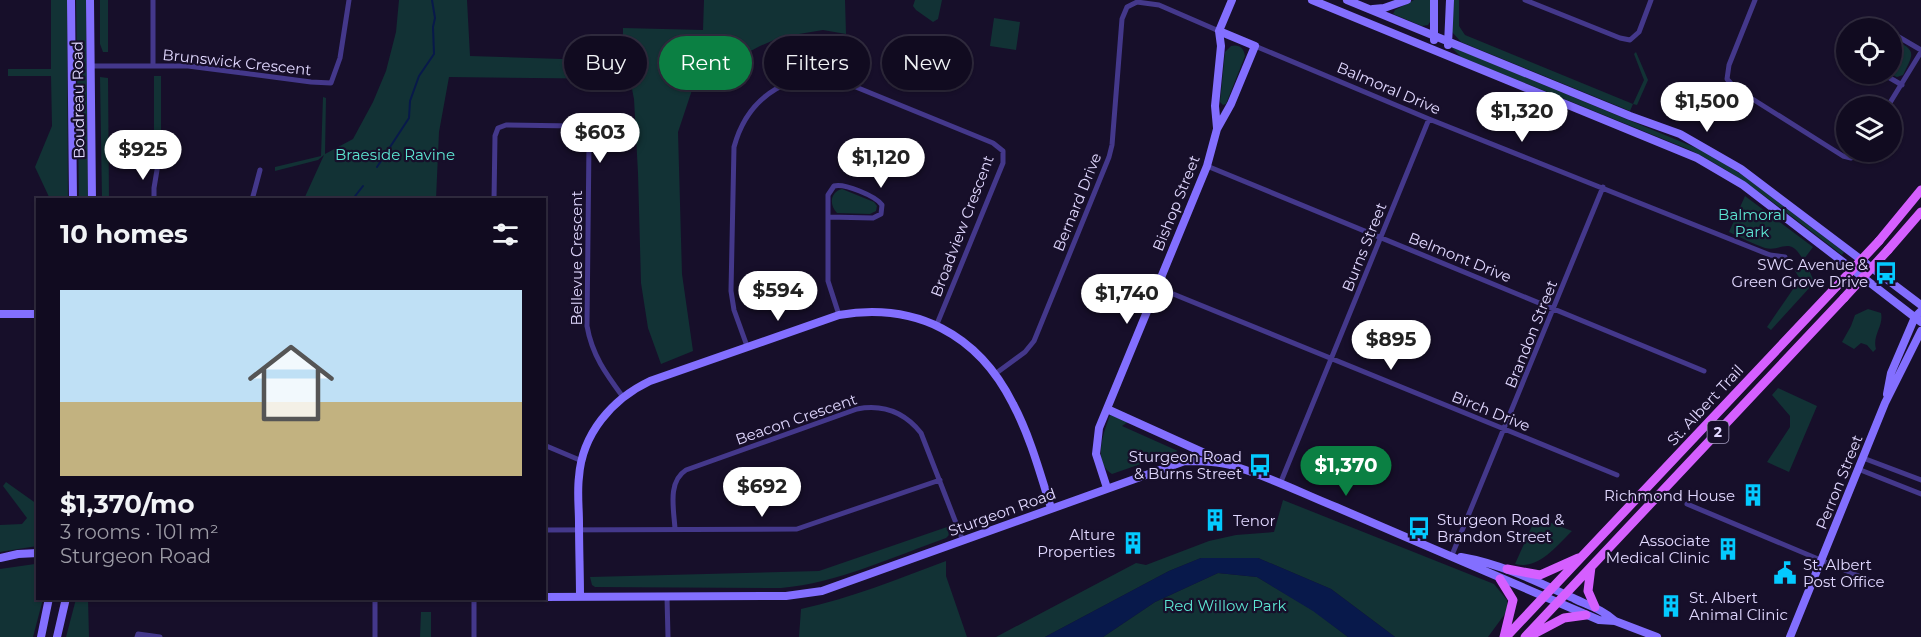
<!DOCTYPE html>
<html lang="en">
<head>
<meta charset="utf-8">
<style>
	body { margin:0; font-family:Montserrat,sans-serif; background:#1a1429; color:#f1f3f6; height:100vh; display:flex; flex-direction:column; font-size:22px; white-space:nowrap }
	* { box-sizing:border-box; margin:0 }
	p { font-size:20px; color:#9c9ba5 }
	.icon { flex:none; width:33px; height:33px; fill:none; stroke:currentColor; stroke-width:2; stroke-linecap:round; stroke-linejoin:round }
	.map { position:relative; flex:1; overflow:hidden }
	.details { position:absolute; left:36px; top:198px; width:510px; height:402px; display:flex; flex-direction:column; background:#110b20; border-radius:0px; box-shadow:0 2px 4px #0004,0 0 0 2px #302b3e }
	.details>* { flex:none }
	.banner { position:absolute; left:564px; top:36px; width:570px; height:54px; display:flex; gap:12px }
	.fabs { position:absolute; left:1836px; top:18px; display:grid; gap:12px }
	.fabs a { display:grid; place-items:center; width:66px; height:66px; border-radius:50%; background:#110b20; box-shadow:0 2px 4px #0004,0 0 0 2px #302b3e; font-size:30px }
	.price { position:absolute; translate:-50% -51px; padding:0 14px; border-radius:21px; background:#fff; color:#222; font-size:20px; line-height:39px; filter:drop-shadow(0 2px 3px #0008) }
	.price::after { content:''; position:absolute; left:50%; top:36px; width:18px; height:14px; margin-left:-9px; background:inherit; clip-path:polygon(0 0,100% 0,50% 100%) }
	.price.active { background:#0b8043; color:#fff }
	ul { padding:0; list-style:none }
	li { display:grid; align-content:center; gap:12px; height:318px; padding:0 24px }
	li+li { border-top:2px solid #302b3e }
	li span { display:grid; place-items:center; height:186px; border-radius:0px; color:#555 }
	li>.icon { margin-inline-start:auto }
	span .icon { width:108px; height:108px; fill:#fffc; stroke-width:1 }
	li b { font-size:26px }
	h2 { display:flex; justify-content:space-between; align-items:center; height:72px; padding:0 24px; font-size:26px }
	.chip { padding:0 21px; border-radius:27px; background:#110b20; box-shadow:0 2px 4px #0004,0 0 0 2px #302b3e; font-size:21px; line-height:54px }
	.chip.active { background:#0b8043; color:#fff }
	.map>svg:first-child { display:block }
	.green { fill:#123235 }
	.water { fill:#08194b }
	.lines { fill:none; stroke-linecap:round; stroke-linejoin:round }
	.stream { stroke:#08194b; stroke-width:2 }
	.street { stroke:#44388b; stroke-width:5 }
	.secondary { stroke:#836fff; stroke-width:8 }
	.primary { stroke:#d55fff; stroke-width:9 }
	.primary-bridge { stroke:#d55fff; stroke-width:9 }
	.labels { text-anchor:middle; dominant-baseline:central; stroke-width:4.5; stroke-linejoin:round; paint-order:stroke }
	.shield { fill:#170f2a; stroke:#a49cbf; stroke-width:1.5 }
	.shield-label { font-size:14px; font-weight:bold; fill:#e1d8ff }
	.street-label { font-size:15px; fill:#e1d8ff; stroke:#170f2a }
	.park-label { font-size:15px; fill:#5de6d3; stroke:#170f2a }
	.poi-label { font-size:15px; fill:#e1d8ff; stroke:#170f2a; text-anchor:end }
</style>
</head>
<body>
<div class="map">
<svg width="1921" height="637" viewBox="0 0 1921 637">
	<rect width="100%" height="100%" fill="#170f2a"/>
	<path class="green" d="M51,0H67L68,199H50L35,167L52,126L51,76H8V69H51Z
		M76,0H86L88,199H79Z
		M100,0H108V52H103L100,44Z
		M399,0H467L470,56L623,61V28L703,30L704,0H845L846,34L823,30L781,37L760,46L713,71L692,90L678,132L682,274L693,351L661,364L648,328L641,283L638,173L634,99L630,79L449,77L439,132L436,199H304L324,155L318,160L275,171V167L321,156L323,97L326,98L325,154L353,139L373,102L386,71L396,32Z
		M915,0H942L938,19L933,22L916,10L913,6Z
		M1414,0H1431L1430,22L1428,25L1422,26L1393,14L1395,10Z
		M1452,0H1459V26L1465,35L1633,104L1644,80L1634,54L1636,52L1648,80L1637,105L1633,104L1630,111L1461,42L1452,32Z
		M994,18L1020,22L1016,50L990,46Z
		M1892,38C1916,51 1915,51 1903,75L1897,77L1890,74H1892Z
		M1231,46C1239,44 1244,48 1245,56L1226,104L1223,105L1220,102L1225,52Z
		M1450,46L1706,152L1747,178L1844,252L1842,255C1793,218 1745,177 1690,150L1461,57Z
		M154,76H161V148H154Z
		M100,77L108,78L109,199H102Z
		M842,189L874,202L877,206L876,211L870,214L837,213C829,205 830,192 842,189Z
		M1745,196L1813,247L1804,259L1813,279L1812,285L1771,330L1767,327L1800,279L1795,271L1800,265L1802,258C1789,236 1782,252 1765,248C1753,244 1740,237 1729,232Z
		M1868,309L1881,313C1884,326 1872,335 1876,349L1873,352L1867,345L1861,343L1854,349L1842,342L1851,326L1855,315Z
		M1778,388L1817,406L1789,472L1767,462L1790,427V416L1772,395Z
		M1110,415L1128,422L1122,426L1178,451L1112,474C1092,462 1104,432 1110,415Z
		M6,482L37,504V546L0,552V525L22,524L27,518L3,486Z
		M1283,500L1494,584L1507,600V611L1488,637H1395L1331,589L1258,558H1201L1169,571L1045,637H996L1136,563L1146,565L1209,541L1236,535L1274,532Z
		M1536,517L1572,531C1556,546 1539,570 1515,564Z
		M947,527L949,535L946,538C892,557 838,583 781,588L595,587L592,585L590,577L819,571Z
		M946,561V576L967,637H799L801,609C851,598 898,579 946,561Z
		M35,564L37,565L38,598L43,599L33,637H0V569Z
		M1218,573L1257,577L1314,611L1348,637H1103L1155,602Z
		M76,599H88L89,637H66Z
		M421,612H431V637H420Z"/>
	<path class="water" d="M1201,558H1258L1331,589L1395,637H1348L1313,611L1257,577L1218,573L1155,602L1103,637H1045L1169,571Z"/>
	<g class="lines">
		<path class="stream" d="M377,167L409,118L410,101L419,76L434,54L433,27L435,18L432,0
			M352,200L363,186"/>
		<path class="street" d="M1525,0L1620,38L1630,40L1639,32L1651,0
			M1755,0L1729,65L1727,79L1735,88L1843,156L1851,158L1861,152
			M1877,28H1879
			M1892,33L1921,50
			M1255,46L1429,119L1770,255L1785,257
			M153,65V0
			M91,66H188L311,82L331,83L340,58L349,0
			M1883,74L1902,85
			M1888,106L1921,52
			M1207,166L1704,371
			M154,200V188L158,164
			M252,200L260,170
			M494,200L495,136L498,128L506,125L574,126L587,128L589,142L587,326C592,355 606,374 623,397
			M829,217L873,218L881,214L882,205C876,196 844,183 834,186L828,195V281L839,315
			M1156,287L1617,475
			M747,346L734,310L731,291L734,147C748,95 794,66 846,83L993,143L1003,151V163L937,324
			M995,374L1025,352L1034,341L1109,157L1112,145L1122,19L1127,7L1137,2L1159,5L1219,31
			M544,445L582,461
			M1863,458L1921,480
			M1858,469L1921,494
			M1280,484L1429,119
			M1687,504L1873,582
			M675,529C674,510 667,482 686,470L857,409C883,404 905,413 921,433L963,541
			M544,530L797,529L940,480
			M1452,555L1603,187
			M667,597L668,637
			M137,637L138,634L160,637
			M375,637V598
			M474,637V598"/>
		<path class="secondary" d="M71,0L73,200
			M90,0L92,200
			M1312,0L1697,158L1743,185L1921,322
			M1347,0L1630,116L1680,134L1741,169L1921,305
			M1373,9L1384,8L1407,0
			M1434,40V0
			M1448,45L1450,0
			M1217,128L1215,106L1221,46L1219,31L1232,0
			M0,314H38
			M1887,394L1891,373L1915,317L1921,311
			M1107,409L1222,461
			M1107,488L1096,454L1099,428L1207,166L1217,129L1231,104L1255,46L1219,31
			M1461,557C1502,564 1538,582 1575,599C1590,606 1603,610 1615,621
			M0,558L18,554L38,553
			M544,597L786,596L822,591L1185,461C1200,461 1216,461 1230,465C1266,475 1301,493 1336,507C1424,544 1511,583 1599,620L1615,621L1657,637
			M580,597C580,573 579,548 579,523C579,508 577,492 579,477C582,434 612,399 650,381L839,315C916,302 978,334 1013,404C1030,436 1040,473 1051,508
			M41,637L49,598
			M57,637L66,598
			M1790,637L1885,403L1921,331"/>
		<path class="primary" d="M1879,241L1921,190
			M1888,250L1921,212
			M1591,567L1588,591L1595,607
			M1507,569L1540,575L1578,558
			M1500,579L1513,600L1504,637
			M1530,636L1564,618L1586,615
			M1506,637L1837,286
			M1525,637L1844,298"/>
		<path class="primary-bridge" d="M1837,286L1879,241
			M1844,298L1888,250"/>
	</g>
	<defs>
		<g id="bus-bare" transform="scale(1.8)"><path d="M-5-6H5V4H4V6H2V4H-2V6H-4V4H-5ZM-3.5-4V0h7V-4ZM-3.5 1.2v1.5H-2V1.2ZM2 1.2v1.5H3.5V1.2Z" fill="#04caff" stroke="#170f2a" stroke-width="2.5" paint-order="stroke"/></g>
		<g id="building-bare" transform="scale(1.8)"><path d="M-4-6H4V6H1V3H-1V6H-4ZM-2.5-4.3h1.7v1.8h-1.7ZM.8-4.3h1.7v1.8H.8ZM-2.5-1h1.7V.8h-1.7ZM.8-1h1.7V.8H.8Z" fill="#04caff" stroke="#170f2a" stroke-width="2.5" paint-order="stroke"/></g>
		<g id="civic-bare" transform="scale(1.8)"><path d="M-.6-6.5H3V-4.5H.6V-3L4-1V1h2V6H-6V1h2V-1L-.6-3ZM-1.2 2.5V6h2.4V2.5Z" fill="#04caff" stroke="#170f2a" stroke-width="2.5" paint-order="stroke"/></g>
	</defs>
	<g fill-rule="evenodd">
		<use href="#bus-bare" x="1886" y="273"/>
		<use href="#bus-bare" x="1260" y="465"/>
		<use href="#building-bare" x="1753" y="495"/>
		<use href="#building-bare" x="1215" y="520"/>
		<use href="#bus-bare" x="1419" y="528"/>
		<use href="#building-bare" x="1133" y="543"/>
		<use href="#building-bare" x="1728" y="549"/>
		<use href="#civic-bare" x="1785" y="573"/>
		<use href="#building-bare" x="1671" y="606"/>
	</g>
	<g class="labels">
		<rect class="shield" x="1707.5" y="421" width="21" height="22" rx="4.5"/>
		<g class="shield-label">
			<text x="1718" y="432">2</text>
		</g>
		<g class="street-label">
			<text transform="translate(237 62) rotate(6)">Brunswick Crescent</text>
			<text transform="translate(1389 88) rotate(23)">Balmoral Drive</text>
			<text transform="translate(78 100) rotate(-91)">Boudreau Road</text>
			<text transform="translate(1077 202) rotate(-68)">Bernard Drive</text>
			<text transform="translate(1176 203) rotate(-68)">Bishop Street</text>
			<text transform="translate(962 226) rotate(-69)">Broadview Crescent</text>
			<text transform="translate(1364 247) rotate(-68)">Burns Street</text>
			<text transform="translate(1460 257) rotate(22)">Belmont Drive</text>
			<text transform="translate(576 258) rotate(-90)">Bellevue Crescent</text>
			<text transform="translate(1531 334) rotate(-68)">Brandon Street</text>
			<text transform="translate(1705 405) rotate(-47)">St. Albert Trail</text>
			<text transform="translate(1491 411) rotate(22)">Birch Drive</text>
			<text transform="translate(796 419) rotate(-19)">Beacon Crescent</text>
			<text transform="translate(1839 482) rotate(-68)">Perron Street</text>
			<text transform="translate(1002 512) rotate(-20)">Sturgeon Road</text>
		</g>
		<g class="park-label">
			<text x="395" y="154">Braeside Ravine</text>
			<text x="1752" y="214">Balmoral<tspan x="1752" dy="17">Park</tspan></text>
			<text x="1225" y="605">Red Willow Park</text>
		</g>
		<g class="poi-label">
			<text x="1868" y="264">SWC Avenue &amp;<tspan x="1868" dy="17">Green Grove Drive</tspan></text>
			<text x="1242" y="456">Sturgeon Road<tspan x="1242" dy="17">&amp; Burns Street</tspan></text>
			<text x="1735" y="495">Richmond House</text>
			<text x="1437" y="519" text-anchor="start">Sturgeon Road &amp;<tspan x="1437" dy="17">Brandon Street</tspan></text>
			<text x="1233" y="520" text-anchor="start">Tenor</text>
			<text x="1115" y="534">Alture<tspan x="1115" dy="17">Properties</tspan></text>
			<text x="1710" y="540">Associate<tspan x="1710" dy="17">Medical Clinic</tspan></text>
			<text x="1803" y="564" text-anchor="start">St. Albert<tspan x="1803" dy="17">Post Office</tspan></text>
			<text x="1689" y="597" text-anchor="start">St. Albert<tspan x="1689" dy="17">Animal Clinic</tspan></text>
		</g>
	</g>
</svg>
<div class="fabs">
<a><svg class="icon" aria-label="locate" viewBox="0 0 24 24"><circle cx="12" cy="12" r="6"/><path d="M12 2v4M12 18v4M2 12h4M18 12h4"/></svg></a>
<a><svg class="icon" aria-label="layers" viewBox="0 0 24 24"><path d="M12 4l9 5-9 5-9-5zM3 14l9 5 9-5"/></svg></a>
</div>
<b class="price" style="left:1707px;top:133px">$1,500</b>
<b class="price" style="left:1522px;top:143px">$1,320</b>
<b class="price" style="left:600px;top:164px">$603</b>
<b class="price" style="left:143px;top:181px">$925</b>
<b class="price" style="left:881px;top:189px">$1,120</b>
<b class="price" style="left:778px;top:322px">$594</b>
<b class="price" style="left:1127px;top:325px">$1,740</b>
<b class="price" style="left:1391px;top:371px">$895</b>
<b class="price active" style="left:1346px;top:497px">$1,370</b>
<b class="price" style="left:762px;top:518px">$692</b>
<div class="banner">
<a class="chip">Buy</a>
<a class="chip active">Rent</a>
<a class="chip">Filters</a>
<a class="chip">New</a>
</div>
<section class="details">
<h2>10 homes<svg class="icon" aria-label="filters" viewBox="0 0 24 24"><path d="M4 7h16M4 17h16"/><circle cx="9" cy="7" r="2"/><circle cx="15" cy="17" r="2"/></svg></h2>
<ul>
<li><span style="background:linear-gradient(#bfe0f5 60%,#c2b280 0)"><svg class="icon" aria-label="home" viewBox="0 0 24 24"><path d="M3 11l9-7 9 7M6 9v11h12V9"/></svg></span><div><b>$1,370/mo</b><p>3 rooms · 101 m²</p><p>Sturgeon Road</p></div></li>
</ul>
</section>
</div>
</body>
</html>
